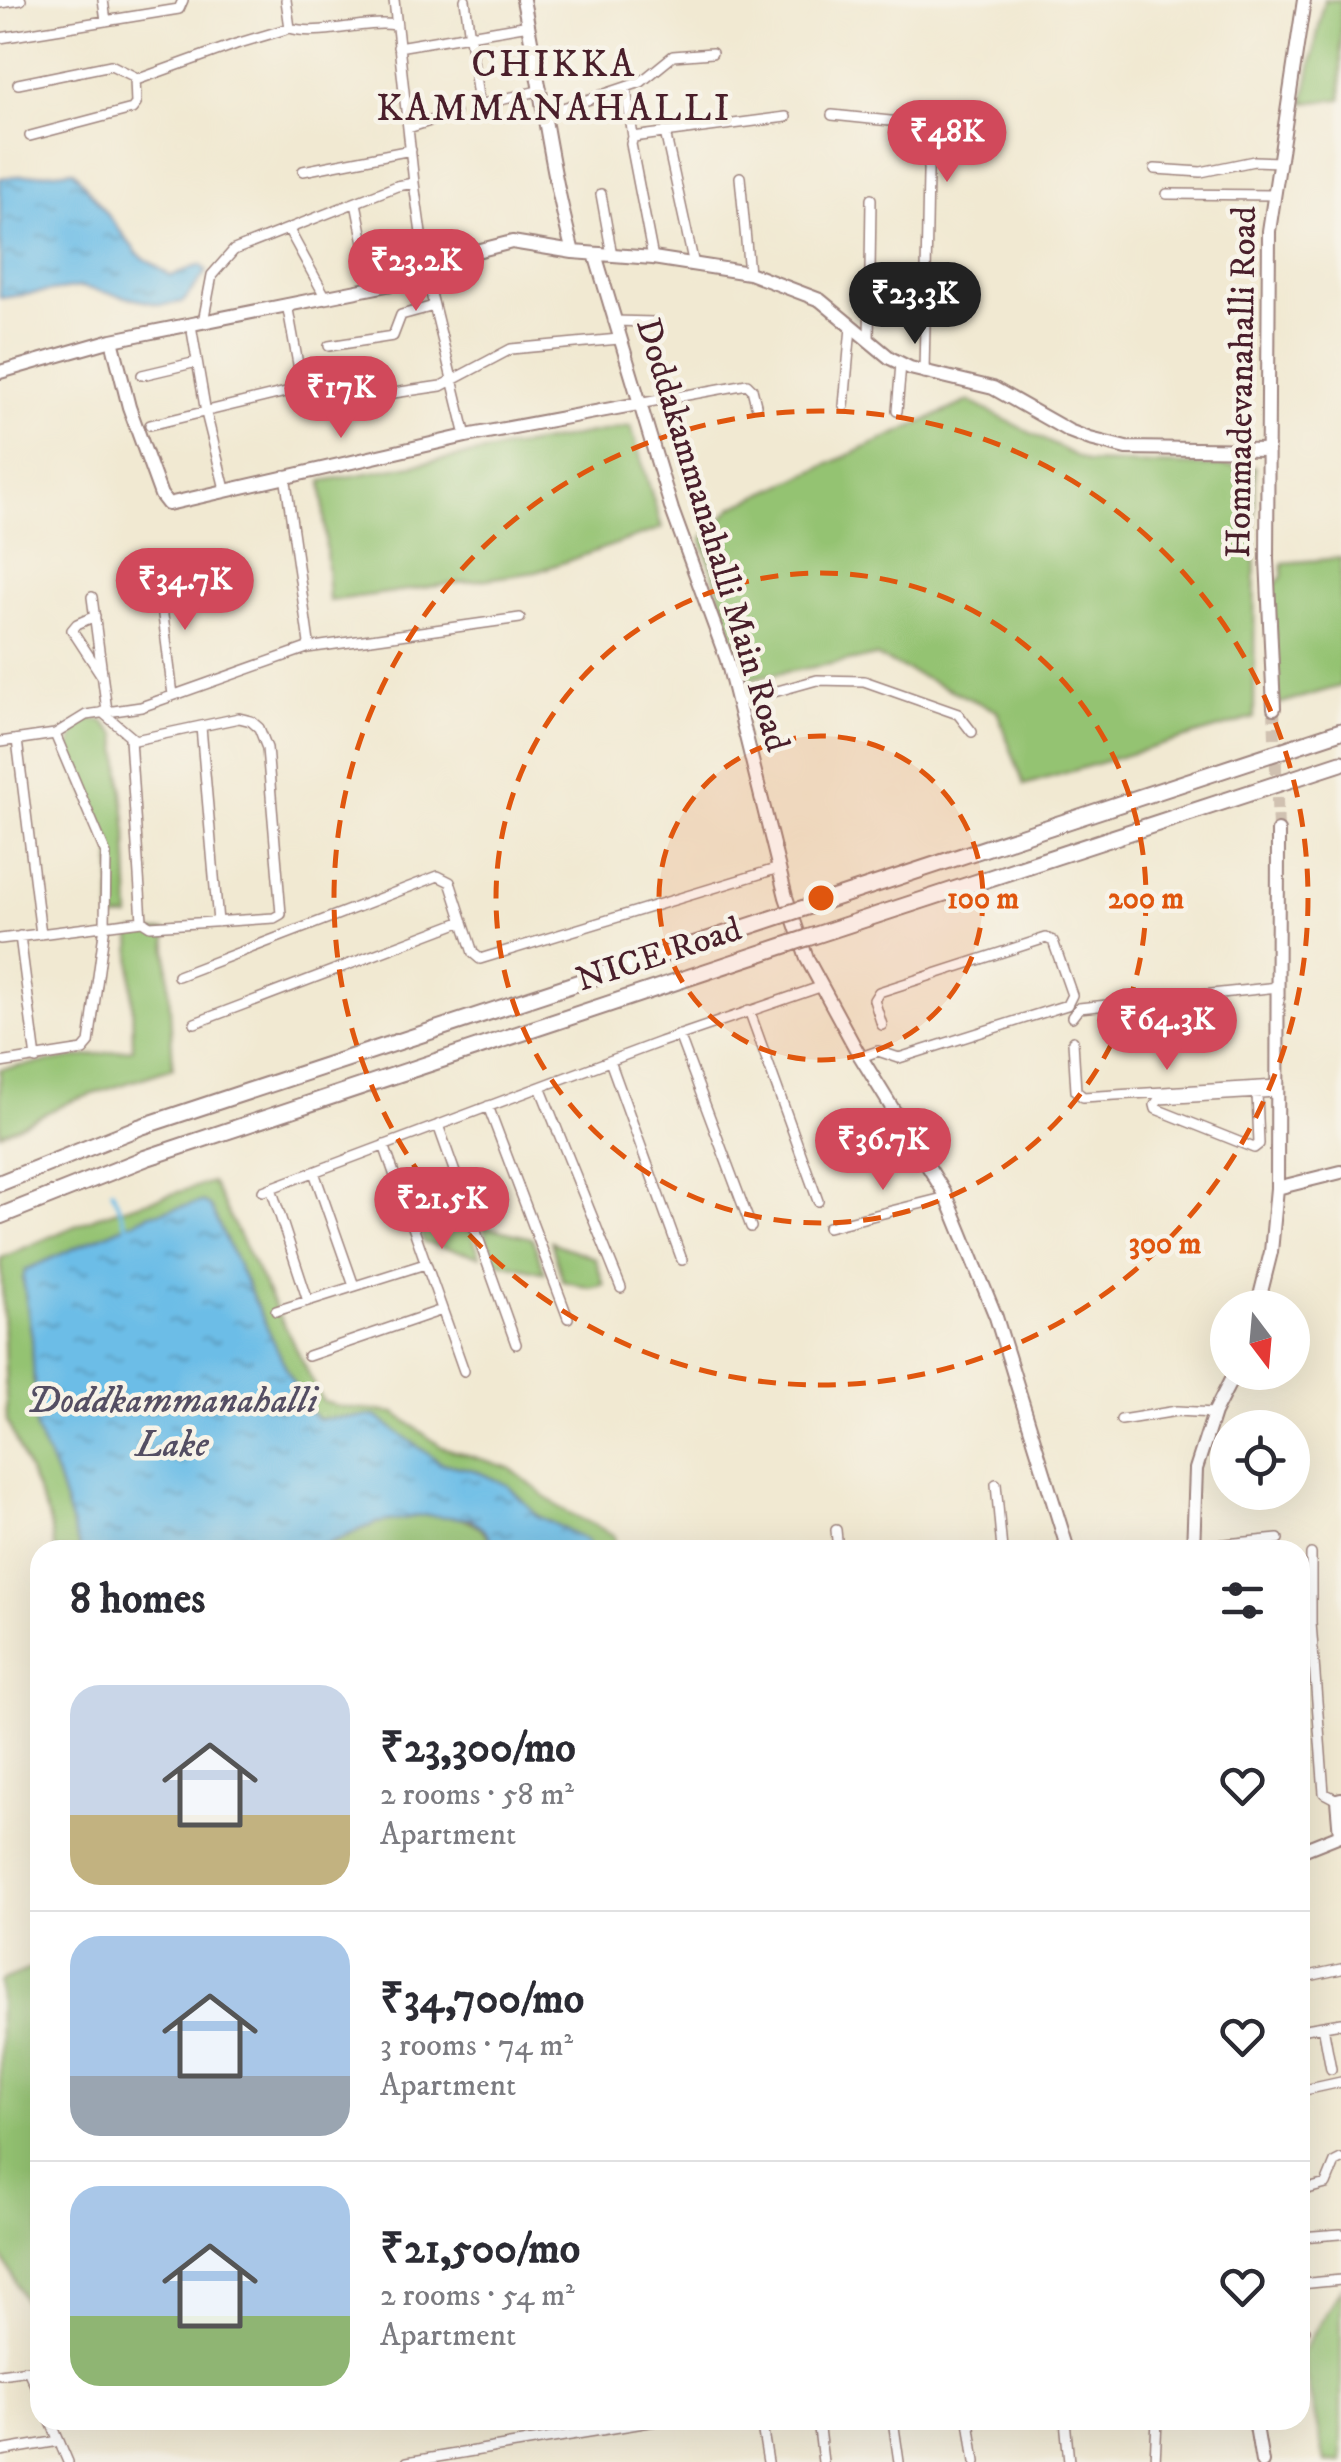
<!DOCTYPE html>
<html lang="en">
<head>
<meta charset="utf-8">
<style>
	body { margin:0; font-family:"IM FELL DW Pica",serif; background:#f7f7f7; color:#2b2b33; height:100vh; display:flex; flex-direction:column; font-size:38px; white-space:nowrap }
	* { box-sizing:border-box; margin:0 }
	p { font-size:32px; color:#7c7c81 }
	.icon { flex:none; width:55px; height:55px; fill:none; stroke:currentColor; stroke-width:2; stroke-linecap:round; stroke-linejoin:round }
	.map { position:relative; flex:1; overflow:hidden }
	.sheet { position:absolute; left:30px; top:1540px; width:1280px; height:890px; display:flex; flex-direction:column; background:#fff; border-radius:30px; box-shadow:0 10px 40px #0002 }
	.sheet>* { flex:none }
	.needle { width:65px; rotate:164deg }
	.fabs { position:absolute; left:1210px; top:1290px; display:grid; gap:20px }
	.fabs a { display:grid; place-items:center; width:100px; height:100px; border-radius:50%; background:#fff; box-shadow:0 10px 40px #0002; font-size:50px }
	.price { position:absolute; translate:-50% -85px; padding:0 22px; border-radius:35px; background:#d1495b; color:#fff; font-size:32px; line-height:65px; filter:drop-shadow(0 2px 5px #0008) }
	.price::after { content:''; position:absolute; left:50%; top:60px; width:30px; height:22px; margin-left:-15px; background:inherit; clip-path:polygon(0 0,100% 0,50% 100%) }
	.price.active { background:#222; color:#fff }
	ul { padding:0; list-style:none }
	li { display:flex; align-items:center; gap:30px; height:250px; padding:0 40px }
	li+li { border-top:2px solid #e1e1e2 }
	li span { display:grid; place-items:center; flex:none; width:280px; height:200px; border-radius:30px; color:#555 }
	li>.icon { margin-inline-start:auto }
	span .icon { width:120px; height:120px; fill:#fffc; stroke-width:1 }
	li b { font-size:42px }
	h2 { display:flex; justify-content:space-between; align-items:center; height:120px; padding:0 40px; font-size:42px }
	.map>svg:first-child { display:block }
	.green { fill:#94c372; stroke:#6f714e; stroke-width:2.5 }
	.water { fill:url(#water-ripples); stroke:#5b6e89; stroke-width:2.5 }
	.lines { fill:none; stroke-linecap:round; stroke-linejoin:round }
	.stream { stroke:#6cbde7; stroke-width:4 }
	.secondary-tunnel { stroke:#d0c1b1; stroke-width:12; stroke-dasharray:12 6; stroke-linecap:butt }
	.street-casing { stroke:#9e847e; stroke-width:12 }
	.secondary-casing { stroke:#9e847e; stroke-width:16 }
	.highway-casing { stroke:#9e847e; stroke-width:19 }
	.street { stroke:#fff; stroke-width:9 }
	.secondary { stroke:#fff; stroke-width:12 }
	.highway { stroke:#fff; stroke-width:15 }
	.highway-bridge-casing { stroke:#9e847e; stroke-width:19; stroke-linecap:butt }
	.highway-bridge { stroke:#fff; stroke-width:15 }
	.ring { fill:none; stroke:#e0560e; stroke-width:5; stroke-dasharray:18 12 }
	.labels { text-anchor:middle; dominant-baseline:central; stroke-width:9; stroke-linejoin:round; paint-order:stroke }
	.street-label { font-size:35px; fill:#4a1f2b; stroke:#f7f3e8 }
	.neighbourhood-label { font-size:38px; letter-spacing:2.5px; fill:#4a1f2b; stroke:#f7f3e8 }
	.water-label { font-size:38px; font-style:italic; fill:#544e63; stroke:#f7f3e8 }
	.centre { fill:#e0560e; stroke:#f7f3e8; stroke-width:5 }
	.ring-label { font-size:30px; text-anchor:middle; font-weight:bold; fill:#e0560e; stroke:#f7f3e8; stroke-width:9; stroke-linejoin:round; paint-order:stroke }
</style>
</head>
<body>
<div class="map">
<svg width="1341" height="2462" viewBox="0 0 1341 2462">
	<defs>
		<pattern id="water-ripples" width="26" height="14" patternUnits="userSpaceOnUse" patternTransform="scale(2.5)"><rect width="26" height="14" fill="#6cbde7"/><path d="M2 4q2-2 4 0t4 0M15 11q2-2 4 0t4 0" fill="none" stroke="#5b99bb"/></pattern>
	</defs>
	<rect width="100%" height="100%" fill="#f7f3e8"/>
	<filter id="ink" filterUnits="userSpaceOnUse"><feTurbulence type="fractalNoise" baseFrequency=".01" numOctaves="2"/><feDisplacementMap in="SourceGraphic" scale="20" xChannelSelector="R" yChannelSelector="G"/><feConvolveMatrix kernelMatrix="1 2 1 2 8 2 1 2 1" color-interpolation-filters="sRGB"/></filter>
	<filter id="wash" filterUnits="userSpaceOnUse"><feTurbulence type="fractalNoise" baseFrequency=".0048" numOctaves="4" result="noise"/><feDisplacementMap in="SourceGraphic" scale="40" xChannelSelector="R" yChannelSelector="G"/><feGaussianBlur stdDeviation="2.25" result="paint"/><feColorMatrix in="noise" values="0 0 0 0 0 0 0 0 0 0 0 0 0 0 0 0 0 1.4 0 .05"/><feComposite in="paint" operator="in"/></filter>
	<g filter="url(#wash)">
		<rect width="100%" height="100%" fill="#f1e9d2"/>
		<path class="green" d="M1324,0H1341V99L1304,103Z
			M969,401L1087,462L1255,467L1254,718L1024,785L997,711L876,656L747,679L702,539L733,507Z
			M631,426L662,528L536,572L329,601L322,481Z
			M1341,558V686L1278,704L1272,587L1282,577L1283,563Z
			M86,719L103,721L117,735L127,831L130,917L111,919L112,844L68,753L77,726Z
			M166,931L173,1068L72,1101L0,1134V1069L133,1049L131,932Z
			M212,1182L322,1400L337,1406L395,1413L442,1447L510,1468L560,1508L614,1535L616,1550H593L585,1539L538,1516L507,1485L474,1470L441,1463L375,1416L318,1419L304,1406L210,1206L202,1202L23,1279L32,1338L36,1430L56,1474L80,1550H55L48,1516L7,1421L1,1258L98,1216Z
			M411,1203L466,1217L480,1256L424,1243Z
			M483,1226L532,1238L545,1273L494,1261Z
			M551,1242L595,1258L604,1285L590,1288L563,1281Z
			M426,1515C465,1518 475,1515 497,1550H314L376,1523Z
			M40,1965V2294L25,2302L0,2251V1981Z
			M1341,2288V2462H1325L1301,2354Z"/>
		<path class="water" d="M73,170L138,254L171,276L200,265L207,271L183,302L161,305L81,287L0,298V178Z
			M202,1202L210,1206L304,1406L318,1419L375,1416L441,1463L474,1470L507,1485L538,1516L585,1539L593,1550H497L485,1531L471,1519L426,1515L376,1523L314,1550H80L56,1474L36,1430L32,1338L23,1279L25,1270L151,1214Z"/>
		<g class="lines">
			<path class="stream" d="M112,1190L127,1227"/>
		</g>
	</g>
	<g filter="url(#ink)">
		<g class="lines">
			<path class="secondary-tunnel" d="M1274,708L1278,831"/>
			<g class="street-casing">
				<path id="street" d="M103,0L106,21
					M286,0L290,28C319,37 362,20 396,25
					M465,0L479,105L542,90
					M0,3L21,0
					M0,38L179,9L183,0
					M398,47L529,25
					M18,84L111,65L139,79L236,44L290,28
					M626,89L633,137
					M542,115L641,82L673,56L712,53
					M832,115L929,125L924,373
					M408,128L455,113
					M665,132L694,265
					M30,136L132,109L136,104L135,78
					M1155,169L1201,172L1254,161L1280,162
					M303,171L411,150
					M740,177L749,273
					M414,183L427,277L466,436
					M601,194L612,255
					M1167,194L1275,195
					M356,203L373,287
					M289,230L325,296
					M653,258L631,144L633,137L786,117
					M613,321L655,322
					M203,322L212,275L234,250L397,186L414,183L394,0
					M191,325L206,413L225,489
					M869,342L871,199
					M329,346L393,336L401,315L434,306
					M142,375L197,362
					M339,401L441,386L511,349L619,339
					M638,404L747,384L752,389L756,405
					M844,406L851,327
					M897,411L901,364
					M150,425L294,390L300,375L287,304
					M158,576L173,695
					M92,597L107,711
					M95,616L77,624L72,630L102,676
					M307,648L520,618
					M738,702L817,680L864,681L958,714L972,732
					M201,727L218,922
					M130,739L142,921
					M17,740L41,934
					M0,742L55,734L86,715L141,707L307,648L309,643L285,475
					M20,936L36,1059
					M0,939L142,921L150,926L274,918L281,914L267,748L259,728L251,721L239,718L135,740L102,712
					M178,976L438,876L450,882L473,953L480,959L779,868
					M749,1010L818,1201
					M1072,1017L1079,1008L1278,987
					M195,1023L463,921
					M679,1035L751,1227
					M1073,1041L1076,1091L1083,1097L1277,1085
					M861,1057L878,1051L899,1058L1067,1005L1072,995L1053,941L1046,938L879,992L874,1000L882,1025
					M610,1061L682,1260
					M0,1063L83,1050L89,1043L105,925L106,854L55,734
					M540,1087L621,1288
					M1257,1093L1259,1144L1254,1148L1156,1109L1155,1105L1159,1099L1277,1092
					M488,1106L568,1318
					M438,1125L516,1344
					M384,1145L464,1371
					M314,1172L354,1286
					M271,1188L308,1301
					M263,1191L660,1042L820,987
					M828,1227L947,1197
					M276,1311L425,1264
					M308,1356L442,1310
					M1121,1420L1177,1411L1214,1413
					M996,1484L1002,1550
					M836,1530L838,1550
					M1194,1547L1278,1539
					M1311,1554V1623L1324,1793L1337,1800
					M1300,1978L1341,1969
					M1323,2026L1331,2069
					M1300,2030L1341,2023
					M1300,2091L1341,2082
					M1300,2191L1326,2184L1335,2162L1341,2159
					M1300,2237L1341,2234
					M1300,2284L1341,2280
					M1300,2330H1305
					M0,2374L28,2370L40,2396
					M50,2420L68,2462
					M761,2420L768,2462
					M818,2420L823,2462
					M893,2420L899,2462
					M969,2420L975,2462
					M1065,2420L1069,2462
					M0,2451L59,2441
					M407,2462L662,2420
					M1155,2462L1157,2420"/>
			</g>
			<g class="secondary-casing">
				<path id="secondary" d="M523,0C541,85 550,168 573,252
					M595,254L672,510L727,660L786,897L807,959L857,1051L947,1197L996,1317L1068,1550
					M112,340L129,407L161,495L168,504L466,436L638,404
					M0,372L112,340L427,277L465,254L512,242L573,252L653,258L749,273L820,300L890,358L910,368L993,388L1069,431L1090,439L1126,448L1267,450
					M1274,708L1267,559L1269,231L1304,0
					M1277,1188L1341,1172
					M1257,1308L1271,1252L1277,1188L1278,831
					M1193,1550L1196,1469L1214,1413L1235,1372
					M1300,1851L1340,1835L1337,1800L1341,1799
					M1255,2420L1262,2462"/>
			</g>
			<g class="highway-casing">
				<path id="highway" d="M798,910L1341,731
					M807,938L1341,763
					M0,1183L140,1127L783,915
					M0,1216L146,1158L792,943"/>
			</g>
			<use href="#street" class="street"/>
			<use href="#secondary" class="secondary"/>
			<use href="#highway" class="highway"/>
			<g class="highway-bridge-casing">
				<path id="highway-bridge" d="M783,915L798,910
					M792,943L807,938"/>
			</g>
			<use href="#highway-bridge" class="highway-bridge"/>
		</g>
	</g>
	<circle cx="821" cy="898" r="162" fill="#e0560e" fill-opacity=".12"/>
	<g class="ring">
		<circle cx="821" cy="898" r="162"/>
		<circle cx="821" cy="898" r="325"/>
		<circle cx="821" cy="898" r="487"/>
	</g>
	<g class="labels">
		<g class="street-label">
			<text transform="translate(1242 382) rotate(-89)">Hommadevanahalli Road</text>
			<text transform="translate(712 535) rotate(73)">Doddakammanahalli Main Road</text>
			<text transform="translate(659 955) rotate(-18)">NICE Road</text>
		</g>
		<g class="neighbourhood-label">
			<text x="554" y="65">CHIKKA<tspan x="554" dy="44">KAMMANAHALLI</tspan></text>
		</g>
		<g class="water-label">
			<text x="172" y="1401">Doddkammanahalli<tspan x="172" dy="44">Lake</tspan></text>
		</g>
	</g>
	<circle cx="821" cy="898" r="15" class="centre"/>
	<g class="ring-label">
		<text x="983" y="908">100 m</text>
		<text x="1146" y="908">200 m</text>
		<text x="1165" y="1253">300 m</text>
	</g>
</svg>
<div class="fabs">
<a><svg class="needle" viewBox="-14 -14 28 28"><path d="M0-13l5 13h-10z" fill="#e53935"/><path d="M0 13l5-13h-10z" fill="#7c7c81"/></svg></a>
<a><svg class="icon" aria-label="locate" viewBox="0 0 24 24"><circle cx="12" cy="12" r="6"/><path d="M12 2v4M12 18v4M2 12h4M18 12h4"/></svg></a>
</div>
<b class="price" style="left:947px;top:185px">₹48K</b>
<b class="price" style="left:416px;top:314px">₹23.2K</b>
<b class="price active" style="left:915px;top:347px">₹23.3K</b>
<b class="price" style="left:341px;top:441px">₹17K</b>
<b class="price" style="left:185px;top:633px">₹34.7K</b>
<b class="price" style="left:1167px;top:1073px">₹64.3K</b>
<b class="price" style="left:883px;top:1193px">₹36.7K</b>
<b class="price" style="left:442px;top:1252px">₹21.5K</b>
<section class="sheet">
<h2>8 homes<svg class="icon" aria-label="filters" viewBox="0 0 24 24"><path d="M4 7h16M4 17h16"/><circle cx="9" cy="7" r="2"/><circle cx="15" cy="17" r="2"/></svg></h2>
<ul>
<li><span style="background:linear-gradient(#c9d6e8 65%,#c2b280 0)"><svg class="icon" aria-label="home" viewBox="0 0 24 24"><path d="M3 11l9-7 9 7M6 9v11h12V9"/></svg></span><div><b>₹23,300/mo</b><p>2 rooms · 58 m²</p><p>Apartment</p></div><svg class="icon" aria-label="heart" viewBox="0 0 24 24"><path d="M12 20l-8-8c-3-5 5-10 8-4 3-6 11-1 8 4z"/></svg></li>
<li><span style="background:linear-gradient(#a9c7e8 70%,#9aa5b1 0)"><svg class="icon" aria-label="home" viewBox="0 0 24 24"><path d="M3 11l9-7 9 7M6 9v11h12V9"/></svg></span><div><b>₹34,700/mo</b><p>3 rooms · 74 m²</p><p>Apartment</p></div><svg class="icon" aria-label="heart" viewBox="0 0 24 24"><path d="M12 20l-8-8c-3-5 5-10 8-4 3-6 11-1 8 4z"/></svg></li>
<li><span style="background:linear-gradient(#a9c7e8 65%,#8fb573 0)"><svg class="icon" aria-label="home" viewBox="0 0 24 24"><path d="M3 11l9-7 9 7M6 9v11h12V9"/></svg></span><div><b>₹21,500/mo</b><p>2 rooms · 54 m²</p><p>Apartment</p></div><svg class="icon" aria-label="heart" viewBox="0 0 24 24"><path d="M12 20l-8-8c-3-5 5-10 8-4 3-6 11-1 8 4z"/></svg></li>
</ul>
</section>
</div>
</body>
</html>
